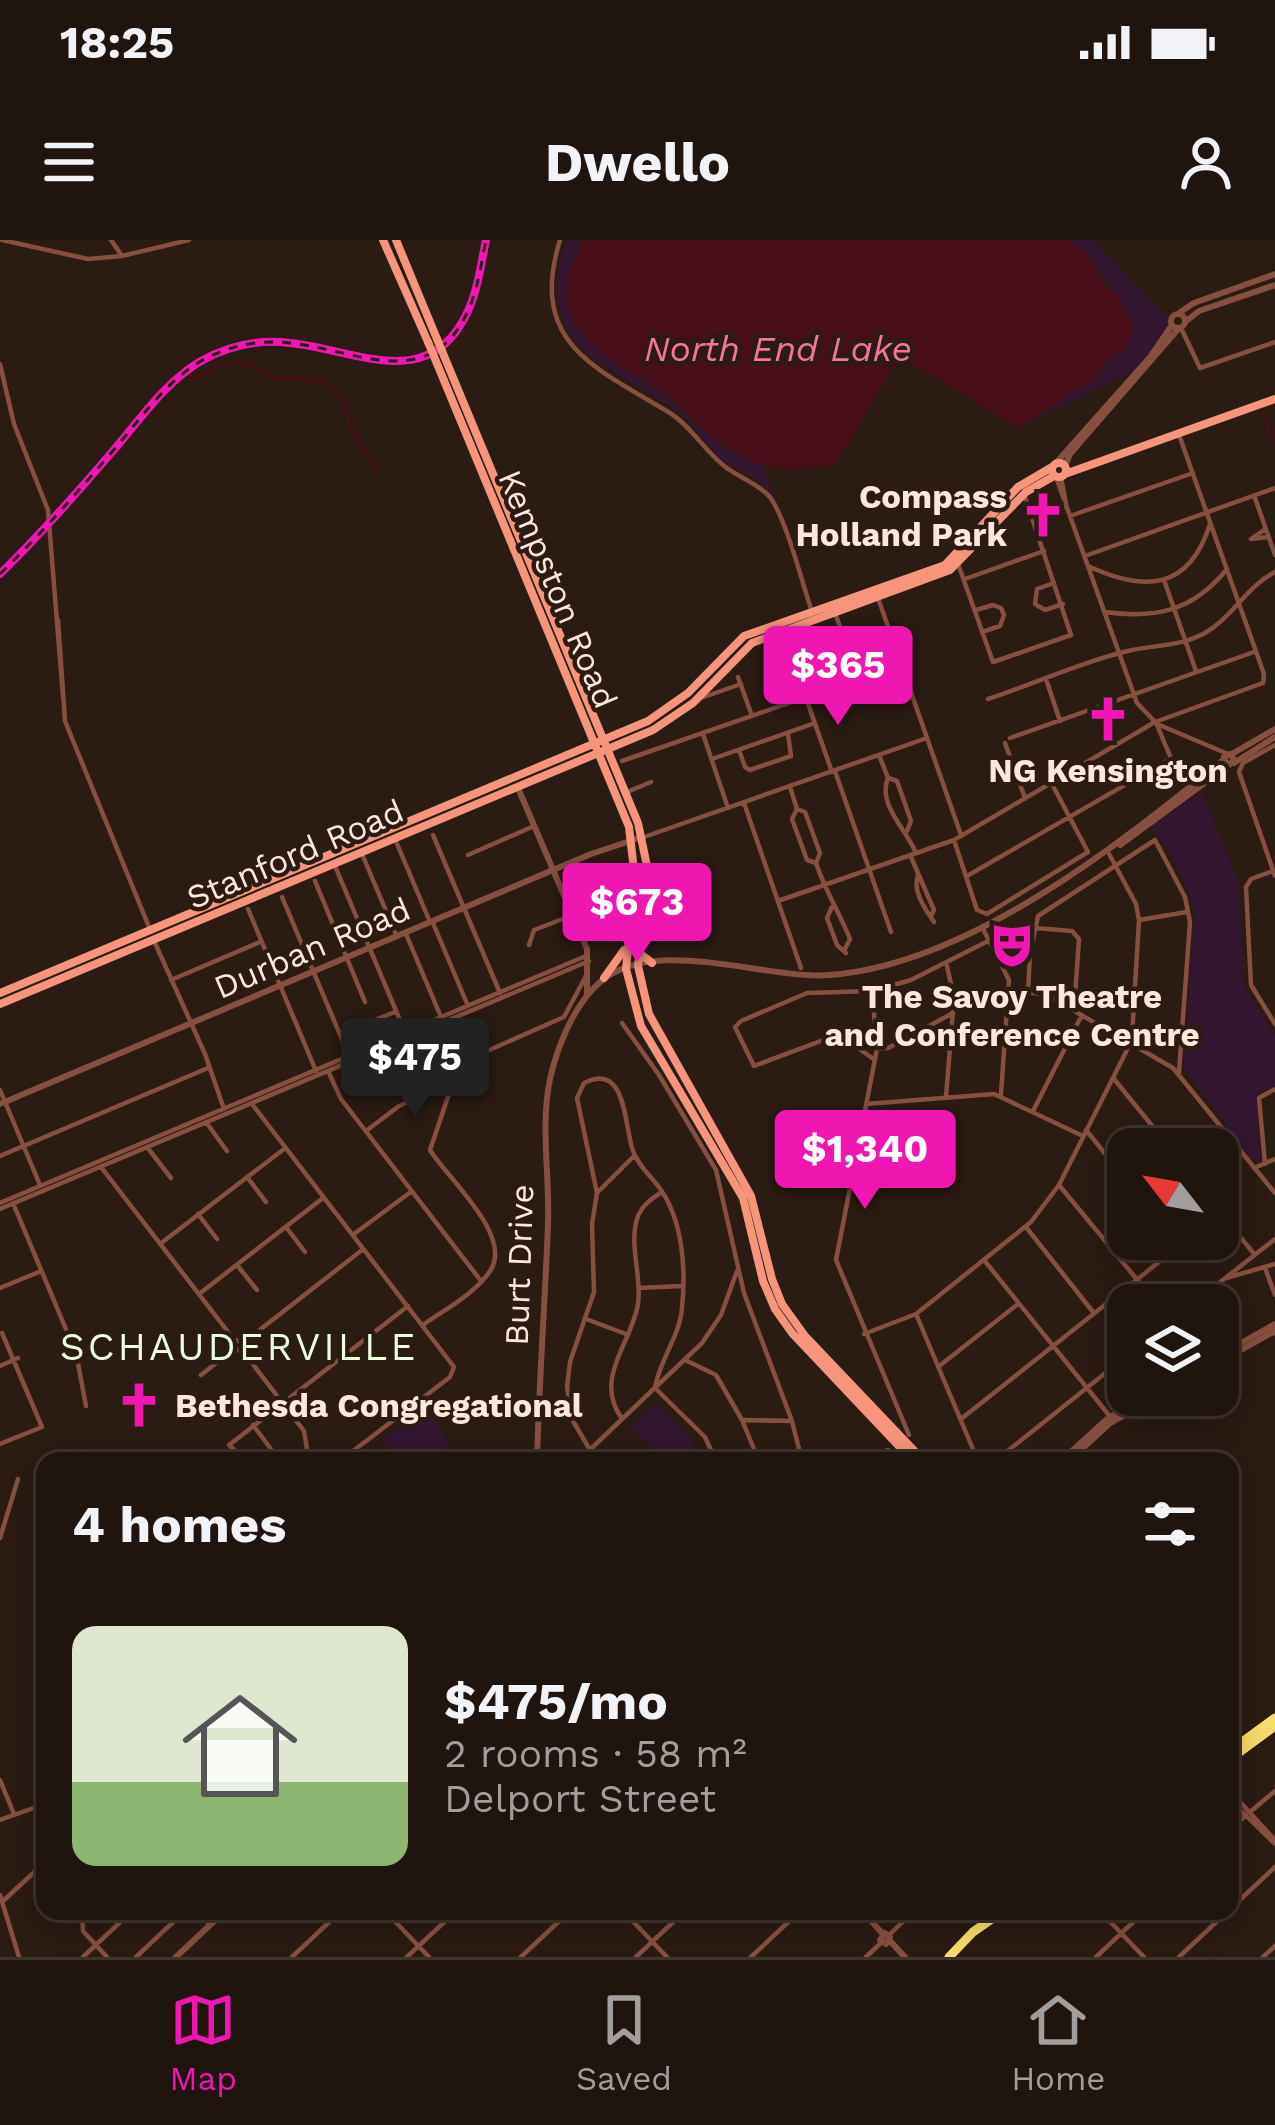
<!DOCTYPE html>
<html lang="en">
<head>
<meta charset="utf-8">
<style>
	body { margin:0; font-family:"Work Sans",sans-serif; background:#281d17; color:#f1f3f6; height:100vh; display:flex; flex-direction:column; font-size:45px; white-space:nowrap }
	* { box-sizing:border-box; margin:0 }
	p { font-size:39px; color:#a29e9e }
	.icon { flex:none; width:66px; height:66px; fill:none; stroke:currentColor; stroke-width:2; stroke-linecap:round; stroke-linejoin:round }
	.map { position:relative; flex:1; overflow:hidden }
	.sheet { position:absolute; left:36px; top:1212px; width:1203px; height:468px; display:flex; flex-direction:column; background:#20140e; border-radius:24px; box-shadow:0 6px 30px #0003,0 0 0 3px #3d332e }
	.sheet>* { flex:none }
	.needle { width:78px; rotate:301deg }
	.fabs { position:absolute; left:1107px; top:888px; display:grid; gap:24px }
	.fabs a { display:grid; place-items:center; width:132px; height:132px; border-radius:24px; background:#20140e; box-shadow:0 6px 30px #0003,0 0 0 3px #3d332e; font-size:60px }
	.price { position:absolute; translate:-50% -102px; padding:0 27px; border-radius:12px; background:#f016b2; color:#fff; font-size:39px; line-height:78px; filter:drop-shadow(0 3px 6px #0008) }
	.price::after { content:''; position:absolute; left:50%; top:72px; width:36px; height:27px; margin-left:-18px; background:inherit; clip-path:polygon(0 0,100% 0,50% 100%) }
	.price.current { background:#222; color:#fff }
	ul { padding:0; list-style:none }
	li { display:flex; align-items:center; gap:36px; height:300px; padding:0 36px }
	li span { display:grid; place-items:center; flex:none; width:336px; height:240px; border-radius:24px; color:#555 }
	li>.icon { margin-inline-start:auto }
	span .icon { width:144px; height:144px; fill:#fffc; stroke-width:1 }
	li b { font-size:51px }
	h2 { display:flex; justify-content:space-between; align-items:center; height:144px; padding:0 36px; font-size:51px }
	.status { display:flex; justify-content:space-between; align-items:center; height:84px; padding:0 60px; background:#20140e; direction:ltr }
	.status svg { height:33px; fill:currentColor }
	header { display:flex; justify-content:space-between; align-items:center; height:156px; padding:0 36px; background:#20140e; font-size:54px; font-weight:700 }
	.tabs { display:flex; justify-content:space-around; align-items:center; height:168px; border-top:3px solid #3d332e; background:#20140e; font-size:33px; color:#a29e9e }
	.tabs a { display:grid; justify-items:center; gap:6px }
	.tabs .current { color:#f016b2 }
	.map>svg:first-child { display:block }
	.green { fill:#33162f }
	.water { fill:#470f19 }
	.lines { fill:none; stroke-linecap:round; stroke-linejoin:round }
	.stream { stroke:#470f19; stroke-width:3 }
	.minor { stroke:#865041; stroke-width:4.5 }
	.tertiary { stroke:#865041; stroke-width:6 }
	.secondary { stroke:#f7957b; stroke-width:8 }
	.primary { stroke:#f6dc6c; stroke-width:9 }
	.rail-casing { stroke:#f016b2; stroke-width:8 }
	.rail { stroke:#2a1b13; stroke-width:3; stroke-dasharray:9; stroke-linecap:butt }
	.secondary-bridge { stroke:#f7957b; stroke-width:8 }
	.labels { text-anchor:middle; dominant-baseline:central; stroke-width:9; stroke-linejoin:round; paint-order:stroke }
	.poi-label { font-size:33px; font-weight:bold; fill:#fde7dd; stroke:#2a1b13 }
	.street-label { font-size:33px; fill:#fde7dd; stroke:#2a1b13 }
	.water-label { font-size:36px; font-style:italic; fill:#f672a0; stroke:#2a1b13 }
	.quarter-label { font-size:39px; letter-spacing:3px; fill:#edfddf; stroke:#2a1b13 }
</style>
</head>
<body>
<div class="status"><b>18:25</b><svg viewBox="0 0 49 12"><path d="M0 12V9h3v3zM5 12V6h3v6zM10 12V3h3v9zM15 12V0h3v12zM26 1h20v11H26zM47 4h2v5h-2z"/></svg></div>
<header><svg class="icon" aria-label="menu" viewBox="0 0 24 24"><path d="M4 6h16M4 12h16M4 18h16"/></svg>Dwello<svg class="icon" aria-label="person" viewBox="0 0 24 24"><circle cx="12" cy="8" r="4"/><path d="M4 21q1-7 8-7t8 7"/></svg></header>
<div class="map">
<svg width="1275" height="1717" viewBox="0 0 1275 1717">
	<rect width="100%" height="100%" fill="#2a1b13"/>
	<path class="green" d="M566,0H582L579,4L615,124L664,154L726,210L763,226L777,263C772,257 766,248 759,242C747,233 732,228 720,218C701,201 690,178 670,166C598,119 533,104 566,0Z
		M1071,0H1092L1177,87L1137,129L1018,188L1097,138L1103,124L1135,89C1127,65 1092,19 1071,0Z
		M1202,552L1239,643L1243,743L1275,796V846L1262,851L1256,858L1261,917L1258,922L1252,920L1184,829L1194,672C1187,642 1171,610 1149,587Z
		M656,1163L695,1204L677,1221H664L631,1187Z
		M427,1169L450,1204L423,1221H396L382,1199Z"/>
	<path class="water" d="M582,0H1071L1087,14L1108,48L1123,56L1120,61L1135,89L1130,93V105L1103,124L1097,138L1018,188L900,116L835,225C811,228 784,232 761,225C720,213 697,178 664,154C629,129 575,109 566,60C562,37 577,19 582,0Z"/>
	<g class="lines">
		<path class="stream" d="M180,125L190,136L197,137L219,125L247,123L274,138L307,139L326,144L341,155L352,190L377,231
			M1262,170L1275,205"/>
		<path class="minor" d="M2,0L88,19L122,16L189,0
			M111,0L122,16
			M560,0C528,104 595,127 670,173C691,186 704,210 723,225C737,237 756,242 769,256C785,275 802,342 811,369
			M1181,88L1200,128L1275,102
			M0,124L14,184L48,270L63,457
			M1056,237L1137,463L1157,484L1228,514
			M1061,237L1067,269
			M1255,258L1275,315
			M1070,276L1193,233
			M1264,290L1251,299L1268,297
			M1085,316L1275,248
			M957,321L993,422L1071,395L1025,257
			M1088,326C1144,352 1189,351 1210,284
			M965,339L1044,311
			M1164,340L1196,431
			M1054,343L1037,349L1035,364L1045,370L1063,364
			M878,358L961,595
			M976,370L993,365L1001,368L1004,375L1000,386L982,392
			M1105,372C1156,379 1193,371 1227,329
			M835,373L859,438
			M58,380L65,481L151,692
			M791,420L804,458
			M782,424L802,416
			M827,432L832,448
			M738,437L752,476
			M1047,442L1060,481
			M773,452L780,466
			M701,458L741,444
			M806,458L832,532
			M988,459C1036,443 1084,421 1132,410C1157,405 1181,406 1205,393C1233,377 1247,346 1275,332
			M1157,485L1178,535
			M703,494L728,568
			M1010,498L1254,412
			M1005,503L1025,558
			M1275,505L1243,523L1239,532L1275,636
			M739,510L745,527L750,530L791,516L788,494
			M879,515L888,538C877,564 906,589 915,611
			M712,519L815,483
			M622,521L901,424
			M835,531L891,692
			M888,538L897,541L911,581L907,591
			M790,547L797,569L805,572L820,613L816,623C826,653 839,671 850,699L845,709
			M627,552L651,542
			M744,563L801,728
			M797,569L792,579L807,620L816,623
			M433,595L500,753
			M644,597L927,498
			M395,599L430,682
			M954,600L977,670L987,674L1088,612L1052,544
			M362,614L397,697
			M468,615L534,586
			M911,617L934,670L931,676
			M335,626L405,792
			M1273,631L1251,639L1246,647L1251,745L1275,784
			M918,635C912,652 926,670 934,682
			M967,636L1170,519
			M315,641L365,762
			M282,657L349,816
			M778,661L954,600L1155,482L1263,443L1264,434L1178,192
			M832,667L827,678L837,705L846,713
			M248,669L316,831
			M1139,680L1187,672
			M433,683L468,766
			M982,687L1009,740L1001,854
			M1035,688L1072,691L1079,699L1074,770
			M406,694L441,777
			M155,703L205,814L224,869
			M529,705L534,690L573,675
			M171,740L260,702
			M872,751L877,809L836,1020L909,1195
			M1010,751L1045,754L1173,828L1275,953
			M1028,752L1030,714L1038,676L1155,600L1185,657L1190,682L1179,832
			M622,783L659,835L716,930L744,1053L792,1181L802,1221
			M340,794L395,772
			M877,809L888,808L953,773
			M875,820L845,799L834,796L754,826L735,787L741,781L807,753L872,751L911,740L990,700
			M329,833L341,859L481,1041
			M1114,839L1171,909
			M0,850L40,945
			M946,857L954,758L947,726
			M252,864L454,1127L450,1137L340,1221
			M866,864L994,854L1083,896
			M1033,871L1082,775
			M206,882L227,911
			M1086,890L1128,942
			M366,891L399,866L449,845
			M147,907L171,938
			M1216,909L1230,898
			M0,916L208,828
			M1265,924L1259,858L1275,849
			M101,927L235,1101
			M1254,928L1275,919
			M247,937L266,962
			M1059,945L1158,1065
			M597,953L635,915
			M0,963L586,716
			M13,963L76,1113L86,1166
			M0,969L589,721
			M1218,970L1255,1015
			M198,974L217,999
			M286,987L305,1012
			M1026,987L1093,1072
			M354,994L412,951
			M1105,998L1128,979
			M160,1004L284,909
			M984,1020L1112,1179
			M237,1025L257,1050
			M1265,1028L1275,1055
			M1226,1038L1275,1024
			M0,1048L39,1032
			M639,1048L681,1046
			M199,1054L323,958
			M1191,1065L1275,999
			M916,1074L978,1221
			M586,1079L626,1094
			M423,1085C444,1070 476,1053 490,1031C514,996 448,939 430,910L451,848V827L564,777L587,734
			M864,1094L916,1074L1031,982L1059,945L1126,812L1132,797L1139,680L1136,664L1107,610
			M236,1100L244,1104L240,1111L233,1107Z
			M243,1103L362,1010
			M242,1110L304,1191L309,1221
			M685,1120L716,1135L742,1180L759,1221
			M0,1126L18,1118
			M938,1127L1018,1064
			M201,1135L234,1109
			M622,1179C593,1138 631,1105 638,1064C642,1037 629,1006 637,979C641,966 651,959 662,952
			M961,1179L1188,999
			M744,1180L792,1181
			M253,1185L271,1209V1221
			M0,1204L42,1187L2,1093
			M590,1210L573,1181L567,1147L570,1122L594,1052L592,984L597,953L577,858L584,843C627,821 624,886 633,911C638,926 652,937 661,950C683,982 686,1030 682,1068C680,1096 659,1121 655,1148L705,1197L716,1221
			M246,1221L229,1205L408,1066
			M578,1221L702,1103L721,1075L737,1031
			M863,1221L888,1210
			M995,1221L1128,1115
			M0,1298L18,1239
			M0,1540L14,1574
			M1230,1551L1275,1600
			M1230,1560L1275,1604
			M1250,1572L1275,1551
			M0,1580L45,1564
			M1230,1590L1246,1575
			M0,1655L19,1717
			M2,1662L45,1622
			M1230,1669L1275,1627
			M82,1671L83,1691L107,1717
			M204,1671L209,1687
			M385,1671L429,1717
			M623,1671L667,1717
			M1100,1671L1144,1717
			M889,1695L914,1671
			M83,1717L132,1671
			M136,1717L185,1671
			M292,1717L341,1671
			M407,1717L456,1671
			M521,1717L570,1671
			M636,1717L685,1671
			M751,1717L800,1671
			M866,1717L882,1702
			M1096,1717L1145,1671
			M1179,1717L1228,1671
			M1263,1717L1275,1706"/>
		<path class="tertiary" d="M1179,73L1194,63L1275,34
			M1171 81a7 7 0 1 1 14 0a7 7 0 1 1-14 0Z
			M1185,82L1199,71L1275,45
			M1055,224L1151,116L1172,85
			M1065,226L1070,214L1179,88
			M1230,514L1235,521L1227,525L1224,517Z
			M1232,514L1275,489
			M1234,523L1275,497
			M518,548L587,709V754
			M1120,605L1229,525
			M0,864L591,614L642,597
			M1218,1116L1275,1084
			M1218,1123L1275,1091
			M537,1221C539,1142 545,1063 548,984C550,936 540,887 550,839C557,807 574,765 599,743C653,694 764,740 830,735C967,725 1119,605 1223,520
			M1061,1221L1107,1179L1146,1155
			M1069,1221L1110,1183L1161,1155
			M862,1671L883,1694
			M885,1693L890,1697L886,1704L880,1700Z
			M891,1702L905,1717
			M176,1717L225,1671"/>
		<path class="secondary" d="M383,0L428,102
			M396,0L437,99
			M442,111L638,583L647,626L638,726L649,774L751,956L772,1039L782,1064L805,1096L924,1221
			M433,114L629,587L635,639L626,729L641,786L743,958L763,1041L775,1069L792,1093L913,1221
			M1052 230a7 7 0 1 1 14 0a7 7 0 1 1-14 0Z
			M1065,234L1275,159
			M638,712L652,723
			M604,738L624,710
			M0,753L648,481L688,453L744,396L945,325L1018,247L1052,227
			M0,764L653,490L693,463L752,403L950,330L1026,252L1054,236"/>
		<path class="primary" d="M1230,1511L1275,1478
			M1230,1519L1275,1486
			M949,1717L973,1692L1003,1671"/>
		<g class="rail-casing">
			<path id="rail" d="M0,334C40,295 76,254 112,212C139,181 165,142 201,121C228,106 259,99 290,103C354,109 430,155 468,71C478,49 481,24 486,0"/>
		</g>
		<use href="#rail" class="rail"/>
		<path class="secondary-bridge" d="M437,99L442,111
			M428,102L433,114"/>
	</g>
	<defs>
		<g id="church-bare" transform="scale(3.6)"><path d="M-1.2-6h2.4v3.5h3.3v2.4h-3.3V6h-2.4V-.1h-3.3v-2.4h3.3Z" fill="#f016b2" stroke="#2a1b13" stroke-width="2.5" paint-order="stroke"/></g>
		<g id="theatre-bare" transform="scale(3.6)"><path d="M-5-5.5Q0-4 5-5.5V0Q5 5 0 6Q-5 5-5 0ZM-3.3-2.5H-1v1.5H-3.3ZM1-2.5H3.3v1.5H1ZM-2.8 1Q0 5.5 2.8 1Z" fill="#f016b2" stroke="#2a1b13" stroke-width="2.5" paint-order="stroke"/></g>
	</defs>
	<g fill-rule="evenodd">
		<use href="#church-bare" x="1043" y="275"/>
		<use href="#church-bare" x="1108" y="479"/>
		<use href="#theatre-bare" x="1012" y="705"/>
		<use href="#church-bare" x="139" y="1165"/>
	</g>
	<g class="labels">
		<g class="poi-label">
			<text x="1007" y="256" text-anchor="end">Compass<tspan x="1007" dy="38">Holland Park</tspan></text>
			<text x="1108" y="530">NG Kensington</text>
			<text x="1012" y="756">The Savoy Theatre<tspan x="1012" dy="38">and Conference Centre</tspan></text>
			<text x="175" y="1165" text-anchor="start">Bethesda Congregational</text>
		</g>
		<g class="street-label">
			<text transform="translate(558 349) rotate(67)">Kempston Road</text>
			<text transform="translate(295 614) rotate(-23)">Stanford Road</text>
			<text transform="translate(312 708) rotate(-23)">Durban Road</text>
			<text transform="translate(519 1025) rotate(-88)">Burt Drive</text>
		</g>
		<g class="water-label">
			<text x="778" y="109">North End Lake</text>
		</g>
		<g class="quarter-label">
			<text x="239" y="1106">SCHAUDERVILLE</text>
		</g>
	</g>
</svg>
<div class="fabs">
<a><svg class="needle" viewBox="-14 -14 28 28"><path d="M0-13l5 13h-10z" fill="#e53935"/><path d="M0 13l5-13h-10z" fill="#a29e9e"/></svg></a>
<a><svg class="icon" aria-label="layers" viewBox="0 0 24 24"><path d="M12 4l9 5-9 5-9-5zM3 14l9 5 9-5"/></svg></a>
</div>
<b class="price" style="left:838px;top:488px">$365</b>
<b class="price" style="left:637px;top:725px">$673</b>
<b class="price current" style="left:415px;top:880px">$475</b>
<b class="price" style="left:865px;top:972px">$1,340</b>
<section class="sheet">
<h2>4 homes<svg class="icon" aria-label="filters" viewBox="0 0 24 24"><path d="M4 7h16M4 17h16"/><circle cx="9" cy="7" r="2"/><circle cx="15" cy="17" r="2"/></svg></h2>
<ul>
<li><span style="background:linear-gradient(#dfe7d0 65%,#8fb573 0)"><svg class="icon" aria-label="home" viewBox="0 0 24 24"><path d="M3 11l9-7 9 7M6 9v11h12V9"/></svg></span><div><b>$475/mo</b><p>2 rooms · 58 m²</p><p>Delport Street</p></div></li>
</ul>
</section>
</div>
<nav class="tabs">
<a class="current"><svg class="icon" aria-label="map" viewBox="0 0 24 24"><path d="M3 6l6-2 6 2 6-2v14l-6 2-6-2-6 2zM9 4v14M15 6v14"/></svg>Map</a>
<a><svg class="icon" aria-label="saved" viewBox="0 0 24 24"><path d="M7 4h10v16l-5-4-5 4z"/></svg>Saved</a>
<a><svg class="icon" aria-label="home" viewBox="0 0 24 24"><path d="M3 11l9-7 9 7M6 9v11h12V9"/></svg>Home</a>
</nav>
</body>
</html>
